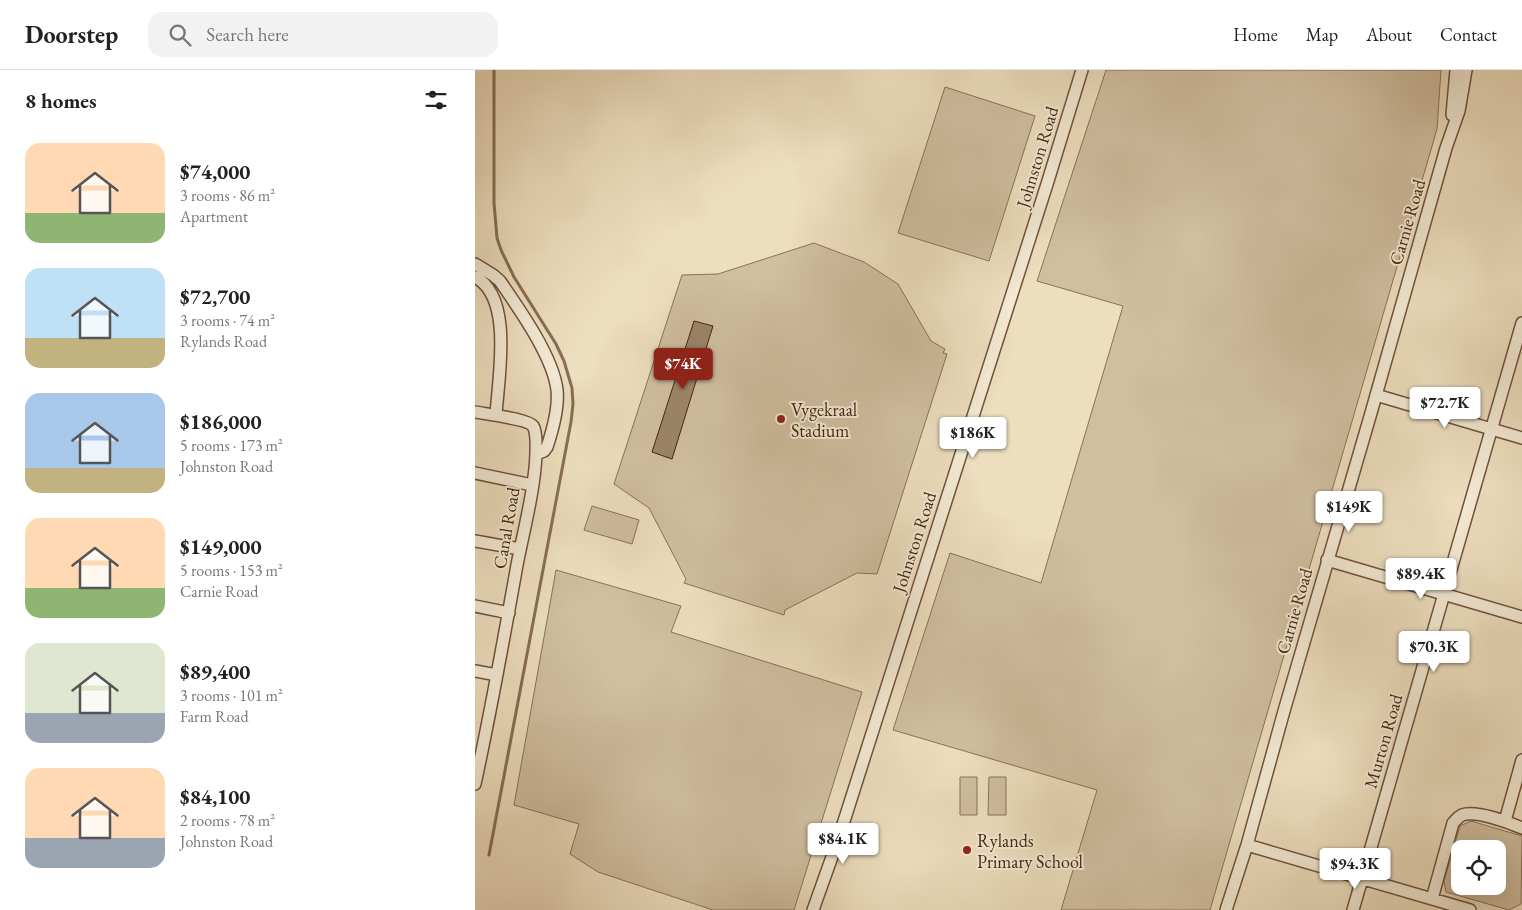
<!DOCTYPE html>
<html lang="en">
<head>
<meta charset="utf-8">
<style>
	body { margin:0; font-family:"EB Garamond",serif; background:#f2f2f2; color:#222; height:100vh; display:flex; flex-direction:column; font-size:19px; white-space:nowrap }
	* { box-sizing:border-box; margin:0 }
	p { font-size:16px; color:#767676 }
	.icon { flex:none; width:28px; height:28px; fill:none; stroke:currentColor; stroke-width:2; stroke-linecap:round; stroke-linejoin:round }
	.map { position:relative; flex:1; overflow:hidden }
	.details { display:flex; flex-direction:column; background:#fff; width:475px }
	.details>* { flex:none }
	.controls { position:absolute; left:976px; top:770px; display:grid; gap:10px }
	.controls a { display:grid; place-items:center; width:55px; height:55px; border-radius:10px; background:#fff; box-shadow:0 5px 20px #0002; font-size:25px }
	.price { position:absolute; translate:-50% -42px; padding:0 11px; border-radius:5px; background:#fff; color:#222; font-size:16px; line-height:32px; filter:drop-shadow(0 1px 2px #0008) }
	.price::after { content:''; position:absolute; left:50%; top:30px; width:15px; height:11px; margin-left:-8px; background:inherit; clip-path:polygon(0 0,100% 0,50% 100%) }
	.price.on { background:#8f2418; color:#fff }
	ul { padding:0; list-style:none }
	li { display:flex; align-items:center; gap:15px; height:125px; padding:0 25px }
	li span { display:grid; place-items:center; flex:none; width:140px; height:100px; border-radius:15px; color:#555 }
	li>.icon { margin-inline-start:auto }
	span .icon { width:60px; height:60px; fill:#fffc; stroke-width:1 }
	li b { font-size:21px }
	h2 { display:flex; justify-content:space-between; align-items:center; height:60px; padding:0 25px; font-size:21px }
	header { display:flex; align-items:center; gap:30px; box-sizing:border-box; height:70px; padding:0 25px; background:#fff; border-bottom:1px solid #e0e0e0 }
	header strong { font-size:24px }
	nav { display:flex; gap:28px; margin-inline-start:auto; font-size:18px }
	.search { width:350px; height:45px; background:#f2f2f2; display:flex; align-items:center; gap:12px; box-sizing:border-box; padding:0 18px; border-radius:15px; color:#767676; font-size:19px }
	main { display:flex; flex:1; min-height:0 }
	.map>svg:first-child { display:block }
	.green { fill:#d0bea1; stroke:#8a7158; fill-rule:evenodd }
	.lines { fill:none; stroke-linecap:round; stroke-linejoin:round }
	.stream { stroke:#886e55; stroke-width:3 }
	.building { fill:#9c856b; stroke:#45240f }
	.minor-casing { stroke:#6f523b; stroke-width:14 }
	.minor { stroke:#f3ead5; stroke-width:11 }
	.poi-dot { fill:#8f2418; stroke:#f3ead5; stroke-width:2 }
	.labels { text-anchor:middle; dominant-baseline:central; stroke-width:4; stroke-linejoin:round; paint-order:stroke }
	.street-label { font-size:18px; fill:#45240f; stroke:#f3ead5 }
	.poi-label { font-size:18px; fill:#45240f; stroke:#f3ead5; text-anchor:start }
</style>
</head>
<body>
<header>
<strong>Doorstep</strong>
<div class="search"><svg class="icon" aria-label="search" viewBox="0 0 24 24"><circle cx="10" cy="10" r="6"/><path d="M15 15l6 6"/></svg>Search here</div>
<nav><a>Home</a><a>Map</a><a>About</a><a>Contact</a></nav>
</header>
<main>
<section class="details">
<h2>8 homes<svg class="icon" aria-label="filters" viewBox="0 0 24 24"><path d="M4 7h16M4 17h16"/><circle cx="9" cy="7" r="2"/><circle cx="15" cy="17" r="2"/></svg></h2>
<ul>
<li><span style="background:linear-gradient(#ffd9b3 70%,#8fb573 0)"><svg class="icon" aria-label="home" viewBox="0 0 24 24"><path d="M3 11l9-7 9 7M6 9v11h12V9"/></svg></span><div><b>$74,000</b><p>3 rooms · 86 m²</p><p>Apartment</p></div></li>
<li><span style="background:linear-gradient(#bfe0f5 70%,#c2b280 0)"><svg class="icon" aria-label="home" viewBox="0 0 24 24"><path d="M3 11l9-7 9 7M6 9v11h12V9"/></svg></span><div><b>$72,700</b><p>3 rooms · 74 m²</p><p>Rylands Road</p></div></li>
<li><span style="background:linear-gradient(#a9c7e8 75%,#c2b280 0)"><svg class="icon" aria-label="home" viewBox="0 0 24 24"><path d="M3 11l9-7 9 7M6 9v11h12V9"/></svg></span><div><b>$186,000</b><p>5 rooms · 173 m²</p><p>Johnston Road</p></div></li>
<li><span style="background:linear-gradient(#ffd9b3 70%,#8fb573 0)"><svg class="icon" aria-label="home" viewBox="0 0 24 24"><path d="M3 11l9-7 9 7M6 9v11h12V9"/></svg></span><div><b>$149,000</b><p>5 rooms · 153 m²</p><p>Carnie Road</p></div></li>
<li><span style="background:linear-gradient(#dfe7d0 70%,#9aa5b1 0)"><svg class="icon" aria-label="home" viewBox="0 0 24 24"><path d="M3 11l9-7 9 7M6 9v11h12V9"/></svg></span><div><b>$89,400</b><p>3 rooms · 101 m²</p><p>Farm Road</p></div></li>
<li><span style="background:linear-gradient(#ffd9b3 70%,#9aa5b1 0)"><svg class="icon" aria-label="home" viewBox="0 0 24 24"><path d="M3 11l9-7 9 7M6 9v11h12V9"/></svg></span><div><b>$84,100</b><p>2 rooms · 78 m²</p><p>Johnston Road</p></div></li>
</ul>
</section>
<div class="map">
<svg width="1047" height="840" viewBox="0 0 1047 840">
	<rect width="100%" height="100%" fill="#eddebf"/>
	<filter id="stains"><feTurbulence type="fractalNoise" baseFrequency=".004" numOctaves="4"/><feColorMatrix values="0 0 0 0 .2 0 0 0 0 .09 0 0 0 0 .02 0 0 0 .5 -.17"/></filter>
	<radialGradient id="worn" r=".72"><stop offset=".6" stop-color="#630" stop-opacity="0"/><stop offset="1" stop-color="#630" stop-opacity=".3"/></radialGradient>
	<path class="green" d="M631,0H966L962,59L735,840H586L622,720L418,660L475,483L566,513L648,236L562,211Z
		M470,17L560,46L514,191L423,163Z
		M339,173L389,192L423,214L456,271L470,279L468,283L472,284L402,504L382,503L310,540L309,545L209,513L211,509L174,438L139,414L207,205L243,204Z
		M117,436L164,450L157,474L109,460Z
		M81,500L206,536L196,562L387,622L319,840H238L123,802L95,784L104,754L39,735Z
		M485,707H502V745H485Z
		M514,707H531V745H513Z
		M996,751L1047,766L1046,834L1034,840L971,822L969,811L985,756ZM985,779H1022V816H985Z"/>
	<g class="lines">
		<path class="stream" d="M14,785L96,352L98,334L97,318L89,291L81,274L39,207L26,180L22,168L19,133V0"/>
	</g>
	<path class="building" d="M219,251L238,256L197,389L177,382Z"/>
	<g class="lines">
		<g class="minor-casing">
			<path id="minor" d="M977,45L981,0
				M0,194L18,205L25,211C44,239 78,286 82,320C84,338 78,359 72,377L69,381L61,384
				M0,207C39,227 23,309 21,345
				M901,325L1047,368
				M0,342C10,344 53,349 58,356C62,362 61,376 61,383C60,418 49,459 42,495C29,568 16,641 0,714
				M0,403L57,415
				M0,471L45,479
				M852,490L1047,547
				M0,536L34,543
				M0,601L22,605
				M1030,751L1047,690
				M772,775L995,840
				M957,829L978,753C981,750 983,747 987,745C1001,740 1033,752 1047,758
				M338,840L363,770L573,111L607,0
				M751,840L772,775L809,641L896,343L971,78L984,41L991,0
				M878,840L1047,253"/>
		</g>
		<use href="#minor" class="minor"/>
	</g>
	<g class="poi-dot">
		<circle cx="306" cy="349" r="5"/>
		<circle cx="492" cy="780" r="5"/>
	</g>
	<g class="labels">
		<g class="street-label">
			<text transform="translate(562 87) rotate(-73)">Johnston Road</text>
			<text transform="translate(932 152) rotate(-74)">Carnie Road</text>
			<text transform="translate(31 458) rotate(-80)">Canal Road</text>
			<text transform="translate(439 472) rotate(-72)">Johnston Road</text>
			<text transform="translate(819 541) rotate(-74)">Carnie Road</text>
			<text transform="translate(908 671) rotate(-74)">Murton Road</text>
		</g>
		<g class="poi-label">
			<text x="316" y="339">Vygekraal<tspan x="316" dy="21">Stadium</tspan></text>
			<text x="502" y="770">Rylands<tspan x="502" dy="21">Primary School</tspan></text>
		</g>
	</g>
	<rect width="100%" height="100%" filter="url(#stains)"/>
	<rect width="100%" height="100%" fill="url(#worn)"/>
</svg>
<div class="controls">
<a><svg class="icon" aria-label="locate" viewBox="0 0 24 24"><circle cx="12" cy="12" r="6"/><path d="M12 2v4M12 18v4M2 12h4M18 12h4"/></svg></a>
</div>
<b class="price on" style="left:208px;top:320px">$74K</b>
<b class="price" style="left:970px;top:359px">$72.7K</b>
<b class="price" style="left:498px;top:389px">$186K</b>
<b class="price" style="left:874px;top:463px">$149K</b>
<b class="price" style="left:946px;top:530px">$89.4K</b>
<b class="price" style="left:959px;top:603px">$70.3K</b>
<b class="price" style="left:368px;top:795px">$84.1K</b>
<b class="price" style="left:880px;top:820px">$94.3K</b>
</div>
</main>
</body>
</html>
